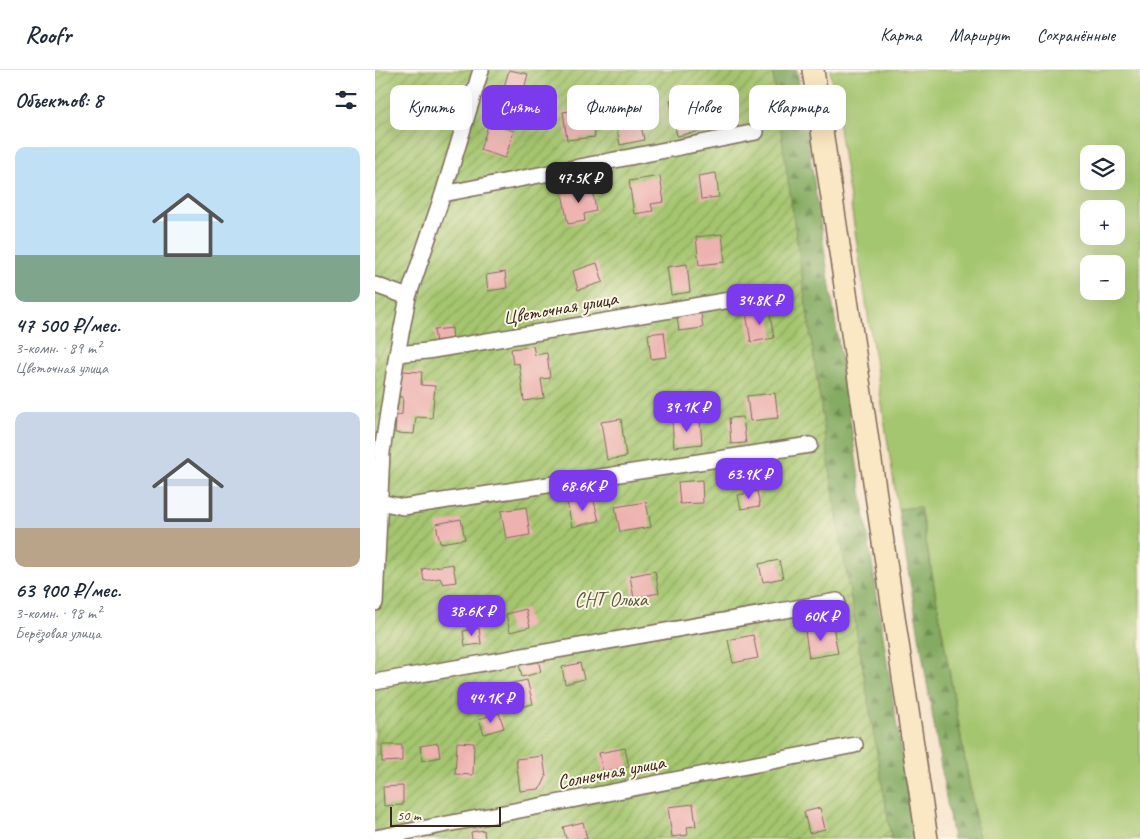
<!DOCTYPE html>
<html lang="ru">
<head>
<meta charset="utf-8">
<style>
	body { margin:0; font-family:Caveat,sans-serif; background:#f6f6f7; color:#1f2937; height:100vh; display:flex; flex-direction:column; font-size:19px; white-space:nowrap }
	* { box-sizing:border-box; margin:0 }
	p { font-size:16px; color:#747a83 }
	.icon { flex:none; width:28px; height:28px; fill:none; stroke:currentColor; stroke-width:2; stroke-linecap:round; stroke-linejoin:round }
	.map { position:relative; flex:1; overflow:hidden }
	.panel { display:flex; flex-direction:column; background:#fff; width:375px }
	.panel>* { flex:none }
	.top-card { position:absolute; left:15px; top:15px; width:475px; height:45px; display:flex; gap:10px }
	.fabs { position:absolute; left:705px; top:75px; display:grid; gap:10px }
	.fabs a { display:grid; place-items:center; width:45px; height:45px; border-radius:10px; background:#fff; box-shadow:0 5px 20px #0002; font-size:25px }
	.scale { position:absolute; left:15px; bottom:12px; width:111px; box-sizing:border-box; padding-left:5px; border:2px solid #3b2a1e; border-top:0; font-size:14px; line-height:18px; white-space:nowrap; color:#3b2a1e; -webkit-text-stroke:4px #fcf5e5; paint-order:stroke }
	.price { position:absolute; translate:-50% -42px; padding:0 11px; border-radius:10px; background:#7c3aed; color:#fff; font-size:16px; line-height:32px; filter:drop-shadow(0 1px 2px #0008) }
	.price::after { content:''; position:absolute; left:50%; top:30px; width:15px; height:11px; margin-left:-8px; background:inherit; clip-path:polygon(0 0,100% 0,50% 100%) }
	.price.active { background:#222; color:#fff }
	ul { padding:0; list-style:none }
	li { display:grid; align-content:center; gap:10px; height:265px; padding:0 15px }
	li span { display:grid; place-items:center; height:155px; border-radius:10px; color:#555 }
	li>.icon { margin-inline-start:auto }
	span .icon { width:90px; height:90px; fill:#fffc; stroke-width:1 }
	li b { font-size:21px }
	h2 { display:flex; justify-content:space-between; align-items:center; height:60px; padding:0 15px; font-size:21px }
	.pill { padding:0 18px; border-radius:10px; background:#fff; box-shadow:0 5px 20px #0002; font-size:18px; line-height:45px }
	.pill.active { background:#7c3aed; color:#fff }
	header { display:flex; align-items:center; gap:30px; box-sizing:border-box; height:70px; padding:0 25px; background:#fff; border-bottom:1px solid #e0e1e3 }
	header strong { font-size:24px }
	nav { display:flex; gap:28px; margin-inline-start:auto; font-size:18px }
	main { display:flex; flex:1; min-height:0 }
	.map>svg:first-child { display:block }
	.grass { fill:#a5c66f; stroke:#707846; fill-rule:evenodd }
	.forest { fill:url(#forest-firs); stroke:#606a40 }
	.garden { fill:url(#garden-furrows); stroke:#707846 }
	.building { fill:#edb2b0 }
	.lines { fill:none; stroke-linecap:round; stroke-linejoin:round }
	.street-casing { stroke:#7d6a5a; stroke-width:18 }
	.secondary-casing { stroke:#7d6a5a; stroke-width:24 }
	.street { stroke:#fff; stroke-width:15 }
	.secondary { stroke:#fae7c3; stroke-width:21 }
	.labels { text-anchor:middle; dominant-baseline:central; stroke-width:4; stroke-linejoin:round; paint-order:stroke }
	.street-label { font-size:20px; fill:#3b2a1e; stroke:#fcf5e5 }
	.park-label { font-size:20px; fill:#5b5936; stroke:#fcf5e5 }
</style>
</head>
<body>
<header>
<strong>Roofr</strong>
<nav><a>Карта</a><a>Маршрут</a><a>Сохранённые</a></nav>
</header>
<main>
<section class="panel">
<h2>Объектов: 8<svg class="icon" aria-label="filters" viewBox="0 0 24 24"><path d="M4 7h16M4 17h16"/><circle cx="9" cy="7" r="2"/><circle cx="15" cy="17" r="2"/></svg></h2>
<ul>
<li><span style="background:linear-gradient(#bfe0f5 70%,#7fa58c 0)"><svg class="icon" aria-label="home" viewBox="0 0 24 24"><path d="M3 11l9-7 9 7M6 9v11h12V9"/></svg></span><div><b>47 500 ₽/мес.</b><p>3-комн. · 89 m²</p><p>Цветочная улица</p></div></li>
<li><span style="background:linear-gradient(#c9d6e8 75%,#b9a48a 0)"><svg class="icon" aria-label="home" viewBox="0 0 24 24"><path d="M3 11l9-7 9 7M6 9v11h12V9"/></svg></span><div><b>63 900 ₽/мес.</b><p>3-комн. · 98 m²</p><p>Берёзовая улица</p></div></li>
</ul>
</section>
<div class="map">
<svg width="765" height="769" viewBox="0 0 765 769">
	<defs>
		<pattern id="forest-firs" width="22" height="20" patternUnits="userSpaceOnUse" patternTransform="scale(1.25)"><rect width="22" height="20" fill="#84ab62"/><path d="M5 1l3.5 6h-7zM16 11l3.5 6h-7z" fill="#6d8b50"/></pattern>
		<pattern id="garden-furrows" width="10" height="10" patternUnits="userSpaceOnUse" patternTransform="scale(1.25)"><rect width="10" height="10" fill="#a5c66f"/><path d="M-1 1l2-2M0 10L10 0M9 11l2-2" fill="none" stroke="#88a15b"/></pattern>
	</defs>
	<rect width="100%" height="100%" fill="#fcf5e5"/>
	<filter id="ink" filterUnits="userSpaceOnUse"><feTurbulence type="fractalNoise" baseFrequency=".02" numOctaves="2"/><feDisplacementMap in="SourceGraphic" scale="10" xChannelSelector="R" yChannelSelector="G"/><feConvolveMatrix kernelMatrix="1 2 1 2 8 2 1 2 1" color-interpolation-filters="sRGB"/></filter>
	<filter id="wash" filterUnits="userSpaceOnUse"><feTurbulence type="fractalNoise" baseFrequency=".0096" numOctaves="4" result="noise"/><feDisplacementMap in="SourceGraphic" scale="20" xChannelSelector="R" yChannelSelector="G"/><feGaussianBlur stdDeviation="1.12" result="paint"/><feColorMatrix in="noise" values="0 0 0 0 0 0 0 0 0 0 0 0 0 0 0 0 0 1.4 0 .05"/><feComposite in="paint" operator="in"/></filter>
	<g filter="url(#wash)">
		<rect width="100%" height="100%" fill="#f7e2c9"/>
		<path class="grass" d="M455,0H765V769H604L545,437L523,439ZM714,84H741V111H714ZM714,139H741V166H714ZM714,194H741V221H714Z"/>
		<path class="forest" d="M397,0H422L539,769H504L516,767L460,434Z
			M545,437L604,769H578L523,439Z"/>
		<path class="garden" d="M0,0H397L460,434L516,767L504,769H0Z"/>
		<g id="blocks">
			<path class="building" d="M134,0L153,4L148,23L129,17Z
				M314,26L318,43L323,41L327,61L302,66L295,30Z
				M216,38L220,67L192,70L188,42Z
				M360,39L363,56L338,60L336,43Z
				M264,45L269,70L245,75L240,50Z
				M114,53L139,61L130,88L105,80Z
				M341,103L344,127L326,129L323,106Z
				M285,106L289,132L276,134L278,141L259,144L254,111Z
				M217,117L221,141L209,144L210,151L193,154L187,123Z
				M347,164L350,192L324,195L321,167Z
				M222,193L228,212L203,220L198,201Z
				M312,194L315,222L296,225L292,197Z
				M130,202L132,218L113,221L111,205Z
				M394,239L399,268L376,272L371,243Z
				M326,243L328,258L304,261L302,247Z
				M77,258L78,271L61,273L59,260Z
				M289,262L292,287L276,289L273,264Z
				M158,276L160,285L172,283L175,308L166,309L169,328L149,331L144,293L138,294L136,279Z
				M26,301L47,302L46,315L60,316L57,348L41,347L39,364L20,363L21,346L27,344L28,327H24Z
				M400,323L403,348L375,351L372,326Z
				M368,347L371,373L356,374L354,348Z
				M246,349L251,387L232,390L226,352Z
				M325,349L327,374L299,377L297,351Z
				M327,410L328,433L305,434L303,412Z
				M382,421L385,436L366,439L363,425Z
				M218,427L224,451L197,457L192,432Z
				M271,432L276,457L245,462L240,437Z
				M151,437L155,465L131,469L126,441Z
				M86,449L90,469L65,473L61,454Z
				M404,490L408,508L388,512L384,494Z
				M78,494L81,512L68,514L65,508L49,511L47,499Z
				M280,501L284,523L259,528L255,506Z
				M151,539L155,557L135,562L131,544Z
				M458,556L463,583L434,588L430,561Z
				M104,558L106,574L90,576L88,561Z
				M378,565L383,588L358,593L353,570Z
				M163,589L166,602L147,607L144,594Z
				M205,593L209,609L190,614L187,597Z
				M152,610L158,634L129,641L124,616Z
				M124,643L129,658L109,664L104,649Z
				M82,672L99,673L98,705L80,704Z
				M63,673L65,687L47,691L45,676Z
				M7,675H27V691L7,692Z
				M250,678L254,697L228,702L224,683Z
				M168,686L171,707L167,716L164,719L145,721L141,689Z
				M28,716V735L9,736L8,717Z
				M318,734L321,756L312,757L313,765L297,767L293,737Z
				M445,738L450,759L434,763L429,742Z
				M208,752L212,769H191L188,757Z
				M109,760L110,769H97L96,762Z"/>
		</g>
	</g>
	<g filter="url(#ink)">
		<use href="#blocks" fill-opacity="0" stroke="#7d6a5a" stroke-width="1"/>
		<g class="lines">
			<g class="street-casing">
				<path id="street" d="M68,124L381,62
					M0,215L33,227
					M22,284L52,281L355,230
					M5,432L28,437L435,375
					M0,533L7,382L22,284L33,227L68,124L106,0
					M0,612L462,531
					M0,768L480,675"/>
			</g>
			<g class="secondary-casing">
				<path id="secondary" d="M438,0L552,769"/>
			</g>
			<use href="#street" class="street"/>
			<use href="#secondary" class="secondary"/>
		</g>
	</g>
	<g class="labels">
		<g class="street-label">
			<text transform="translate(185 238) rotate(-10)">Цветочная улица</text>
			<text transform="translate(236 702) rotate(-11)">Солнечная улица</text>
		</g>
		<g class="park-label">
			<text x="236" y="529">СНТ Ольха</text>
		</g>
	</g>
</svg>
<div class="fabs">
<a><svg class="icon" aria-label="layers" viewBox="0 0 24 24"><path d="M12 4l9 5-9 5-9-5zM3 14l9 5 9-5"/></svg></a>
<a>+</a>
<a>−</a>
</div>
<div class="scale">50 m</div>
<b class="price active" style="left:204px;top:134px">47.5K ₽</b>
<b class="price" style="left:385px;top:256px">34.8K ₽</b>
<b class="price" style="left:312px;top:363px">39.1K ₽</b>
<b class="price" style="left:374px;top:430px">63.9K ₽</b>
<b class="price" style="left:208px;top:442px">68.6K ₽</b>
<b class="price" style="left:97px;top:567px">38.6K ₽</b>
<b class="price" style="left:446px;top:572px">60K ₽</b>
<b class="price" style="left:116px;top:654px">44.1K ₽</b>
<div class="top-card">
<a class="pill">Купить</a>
<a class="pill active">Снять</a>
<a class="pill">Фильтры</a>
<a class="pill">Новое</a>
<a class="pill">Квартира</a>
</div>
</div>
</main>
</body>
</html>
